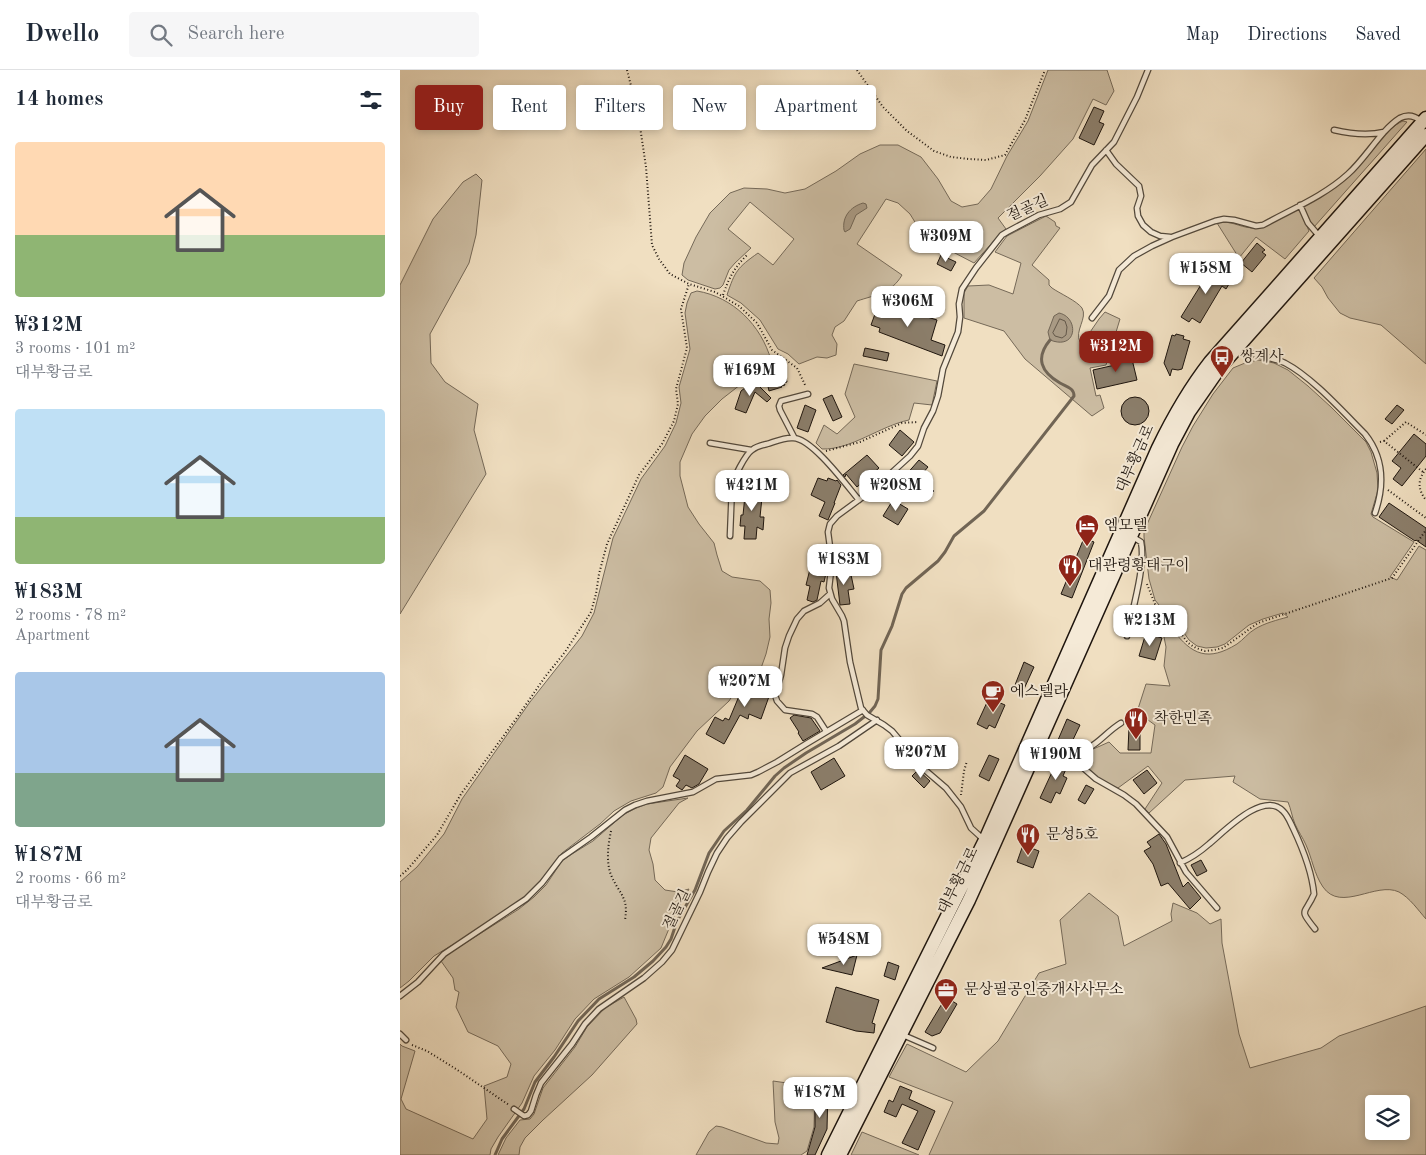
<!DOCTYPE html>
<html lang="en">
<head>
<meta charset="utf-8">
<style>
	body { margin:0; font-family:"Old Standard TT","Noto Serif KR",serif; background:#f6f6f7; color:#1f2937; height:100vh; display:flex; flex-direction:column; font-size:19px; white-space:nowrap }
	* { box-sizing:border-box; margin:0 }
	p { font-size:16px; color:#747a83 }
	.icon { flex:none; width:28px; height:28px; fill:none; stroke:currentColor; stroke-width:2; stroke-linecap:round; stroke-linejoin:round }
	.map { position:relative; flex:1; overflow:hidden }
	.drawer { display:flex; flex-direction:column; background:#fff; width:400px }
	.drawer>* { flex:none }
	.hud { position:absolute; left:15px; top:15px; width:475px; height:45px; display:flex; gap:10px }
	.buttons { position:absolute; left:965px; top:1025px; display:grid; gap:10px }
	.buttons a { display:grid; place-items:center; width:45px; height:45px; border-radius:5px; background:#fff; box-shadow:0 2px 8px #0003; font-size:25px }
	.price { position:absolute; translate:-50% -42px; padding:0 11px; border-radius:10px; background:#fff; color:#222; font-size:16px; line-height:32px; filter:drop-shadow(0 1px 2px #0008) }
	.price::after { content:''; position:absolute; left:50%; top:30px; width:15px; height:11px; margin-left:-8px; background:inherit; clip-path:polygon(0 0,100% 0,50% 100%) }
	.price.active { background:#8f2418; color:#fff }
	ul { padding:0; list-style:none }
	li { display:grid; align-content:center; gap:10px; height:265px; padding:0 15px }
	li span { display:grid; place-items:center; height:155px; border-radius:5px; color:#555 }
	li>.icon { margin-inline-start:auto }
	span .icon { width:90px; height:90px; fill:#fffc; stroke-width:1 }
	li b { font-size:21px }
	h2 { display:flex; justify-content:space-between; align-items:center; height:60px; padding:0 15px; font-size:21px }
	.pill { padding:0 18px; border-radius:5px; background:#fff; box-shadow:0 2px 8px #0003; font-size:18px; line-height:45px }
	.pill.active { background:#8f2418; color:#fff }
	header { display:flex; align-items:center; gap:30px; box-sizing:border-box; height:70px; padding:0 25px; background:#fff; border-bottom:1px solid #e0e1e3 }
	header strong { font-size:24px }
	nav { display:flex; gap:28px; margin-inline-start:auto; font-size:18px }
	.search { width:350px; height:45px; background:#f6f6f7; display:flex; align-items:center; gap:12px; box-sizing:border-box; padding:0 18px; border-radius:5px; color:#747a83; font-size:19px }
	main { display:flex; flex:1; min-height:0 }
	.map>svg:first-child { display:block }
	.green { fill:#ccbda3; stroke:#756958; fill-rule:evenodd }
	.water { fill:#a99a84; stroke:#716555 }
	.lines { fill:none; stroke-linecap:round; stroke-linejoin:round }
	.shore { stroke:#645849; stroke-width:1 }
	.stream { stroke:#716555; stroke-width:3 }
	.building { fill:#8b7e6b; stroke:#1e150e }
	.service-casing { stroke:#52483b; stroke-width:7 }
	.secondary-casing { stroke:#1e150e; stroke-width:15 }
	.path { stroke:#1e150e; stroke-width:2; stroke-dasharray:1 2.5; stroke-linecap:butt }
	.service { stroke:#f5ead7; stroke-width:4.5 }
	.secondary { stroke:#f5ead7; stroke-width:12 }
	.labels { text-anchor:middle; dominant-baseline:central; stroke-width:4; stroke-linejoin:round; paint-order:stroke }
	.street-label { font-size:15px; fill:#1e150e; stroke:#f5ead7 }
	.poi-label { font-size:15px; fill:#1e150e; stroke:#f5ead7; text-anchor:start }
</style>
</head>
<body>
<header>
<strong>Dwello</strong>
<div class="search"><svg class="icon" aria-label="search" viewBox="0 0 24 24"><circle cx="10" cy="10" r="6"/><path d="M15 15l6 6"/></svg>Search here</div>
<nav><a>Map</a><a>Directions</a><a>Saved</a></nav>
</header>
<main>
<section class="drawer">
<h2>14 homes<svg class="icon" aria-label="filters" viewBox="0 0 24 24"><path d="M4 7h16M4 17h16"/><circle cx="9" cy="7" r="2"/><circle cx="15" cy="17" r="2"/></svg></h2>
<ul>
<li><span style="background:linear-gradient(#ffd9b3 60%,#8fb573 0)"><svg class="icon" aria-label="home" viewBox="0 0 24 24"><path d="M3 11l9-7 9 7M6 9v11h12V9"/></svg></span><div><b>₩312M</b><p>3 rooms · 101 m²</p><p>대부황금로</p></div></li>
<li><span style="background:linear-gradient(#bfe0f5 70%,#8fb573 0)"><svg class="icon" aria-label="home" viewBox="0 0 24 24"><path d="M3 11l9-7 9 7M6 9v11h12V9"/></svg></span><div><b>₩183M</b><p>2 rooms · 78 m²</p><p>Apartment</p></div></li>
<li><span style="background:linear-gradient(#a9c7e8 65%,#7fa58c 0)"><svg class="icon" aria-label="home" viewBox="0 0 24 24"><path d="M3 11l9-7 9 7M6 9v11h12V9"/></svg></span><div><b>₩187M</b><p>2 rooms · 66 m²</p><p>대부황금로</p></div></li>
</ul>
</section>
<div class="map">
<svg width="1026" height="1085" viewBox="0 0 1026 1085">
	<rect width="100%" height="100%" fill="#f0dfc1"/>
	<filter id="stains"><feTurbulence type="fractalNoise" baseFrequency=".004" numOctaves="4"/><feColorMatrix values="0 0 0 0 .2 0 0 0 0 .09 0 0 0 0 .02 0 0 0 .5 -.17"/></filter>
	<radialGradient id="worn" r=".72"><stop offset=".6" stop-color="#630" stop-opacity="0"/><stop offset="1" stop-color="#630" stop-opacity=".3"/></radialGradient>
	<path class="green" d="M648,0H707L714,21L706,35L693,29L673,69L640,106L598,148L606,159L599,165L574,193L530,170L518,157L510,144L498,133L486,129L457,174L502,205C492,223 475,225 457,231L444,251L435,257L432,265L437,274L436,285L427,288L417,287L399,294L388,284L378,279L360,250L341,233L327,225C335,201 337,198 358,183L373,195L394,169L350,132L328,159L351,178L335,193L329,200L323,215L320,218L315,219L288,210L282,205L284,193L296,167L310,143L330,123L344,118L367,119L385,123L405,119L436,101L460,84L480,75H498L521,87L538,109L551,131L562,137L578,134L591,119L607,86L628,51Z
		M1003,51L1007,52L914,157L909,150L903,135C919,127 935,118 949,106C965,91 985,58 1003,51Z
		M1026,79V294L981,255L950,248L940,243L928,228L922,217L914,208Z
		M76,104L82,110L76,165L69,193L30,264L31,293L45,312L78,334L74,360L86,404L0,544V215L33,149L63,112Z
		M899,138L909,161L885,189L856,167L839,188L817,153C832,150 838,157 852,158C865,159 886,145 899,138Z
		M646,146L655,152L656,156L660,158L632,195L649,210V215L652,218C659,223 677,231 682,238C688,248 674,261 680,272L684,271L699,249L705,242L720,249L706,295L690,298L696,326L700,325L704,338L692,346L625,289L604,261L564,248V223L568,216L589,215L613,224L621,193L595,182L607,166Z
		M297,221C333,227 361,255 371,290L366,297L354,304L322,329L305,346L292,364L280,392V406L288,437L299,454L314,473L317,485L322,501L332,507L360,511L370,520L371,533L369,549L370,567L366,584L360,601L348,611L338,617L329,631L297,661L270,697L263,717L256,723L231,731L214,741L200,754L162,783L141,810L118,833L81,858L34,886L9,911L0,918V812L17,797L44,764L62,729L130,632L182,566L194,543L213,468L241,409L265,376L276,353L281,333L279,317L290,279L285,243L287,233L291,223Z
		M858,290L874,293L888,300L908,316L931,337L966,372L971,382L977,403L978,420L971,444L973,447L1014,472L990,507L997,510L1019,476L1026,480V849C1018,840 1010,828 999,822C976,811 941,843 923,817C914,804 912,788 906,775C903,768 898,761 895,754C892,747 891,739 888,732L860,729L833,712L835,706L785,710L749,743L745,739L762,713L748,696L718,718C705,712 682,701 677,687L680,685L709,672L720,683H751L755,655L737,642L746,614L770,616L764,596L766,577L764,567L767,560H773C792,585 808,592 837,574C843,570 848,563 855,559C865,553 877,550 888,547L883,543L863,549L849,555L825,574L817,577L806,578L797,576L789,570L780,557L763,540L755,530L749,509L744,467V461L782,377L793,356L813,324L833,298L845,293Z
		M454,294L537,311L532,335L514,333L509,350C480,356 451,380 422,379L416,373L424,355L437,364L455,347L445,324Z
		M288,728L279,733L251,768L249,780L253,794L255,810L265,820L278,822L289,819L275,844L261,878L229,907L194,929L175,949L155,980L134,1006L122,1033L98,1067L91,1079L90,1085H0V974L2,976L15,981L1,1029L6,1039L73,1069L87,1049L84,1016L107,1007L111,994L98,976L68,962L56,937L59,922L55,920L53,908L41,891L48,884L119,839L134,827L146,815L162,791L172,784L193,771L223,745L234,739L247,734Z
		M689,823L718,846L724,876L772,851L771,844L773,833L797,843L810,854L821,849L822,873L839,964L850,998L921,978L939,966L1026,936V1085H529L553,1032L489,1007L507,974L566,1002L598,971L639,903L666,894L660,850ZM974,1034H1001V1061H974Z
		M224,927L236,949L237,954L192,1005L143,1050L125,1068L120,1077L119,1085H98L106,1068L120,1050L130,1049L134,1044L143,1018L175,977L187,957L205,938Z
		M373,1011L415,1017L414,1057L407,1081L401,1085H296L309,1062L316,1056L322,1057L366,1073L378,1074L379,1068L375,1052Z
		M462,1062L519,1085H451Z"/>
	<path class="water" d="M463,133L466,134L467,138L456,145L450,159L445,162L444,160C442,147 450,137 463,133Z
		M659,243C679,247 678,281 650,270L648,262L654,246Z"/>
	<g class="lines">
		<path class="shore" d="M660,249L665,251L667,257L666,265L662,268L655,266L653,263Z"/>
		<path class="stream" d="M470,642L475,636L478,629L481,580L492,556L502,524L506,518L538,491L545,482L554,466L584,441L674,326C674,318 667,317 660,313C641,302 635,288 650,270
			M95,1085L102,1069L124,1039L135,1012L154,987L178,951L199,929L234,907L253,891L266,877L271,869L277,851L295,820L309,783L324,761L347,740L375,706L384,698L406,683L455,654L464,647"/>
	</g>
	<path class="building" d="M694,37L704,41L699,52L704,54L694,75L679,68Z
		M857,173L865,180L862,182L866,185L852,202L841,193Z
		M541,185L556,192L551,201L537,194Z
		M812,197L832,209L826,219L822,216L800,253L792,248L789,252L781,247Z
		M479,233L514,246V243L537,250L531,270L545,275L542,286L479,262L480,258L471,255Z
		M776,264L784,266L783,269L790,271L782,299L778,300L772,299L770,306L764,293L772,265L775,266Z
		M465,278L489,283L487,291L463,286Z
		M731,285L737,310L697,319L693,300L715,295V289Z
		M384,298L387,312L384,313L385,315L381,316L382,317L369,321L365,303Z
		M354,311L371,328L367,332L355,322L346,343L335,339L341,321Z
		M432,325L442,347L433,351L423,329Z
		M721 341a14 14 0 1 1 28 0a14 14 0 1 1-28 0Z
		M405,335L416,340L408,362L397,358Z
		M997,335L1004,340L992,354L985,349Z
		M500,360L514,372L502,386L489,375Z
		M1014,364L1026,374V386L1002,416L993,409L1001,398L992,391Z
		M467,385L479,398L457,417L446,404L445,407L443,405Z
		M519,390L528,397L522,404L523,406L521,409L534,421L529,426L505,406Z
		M418,408L427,411L428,408L436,411L437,410L441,415L434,433H435L428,450L419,446L425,432L411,425Z
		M346,416L363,418L360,447H364L363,460L357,457L356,469H344L345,456H340L341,445H343Z
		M493,430L508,439L498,455L483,446Z
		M989,433L1026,458V477L1016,470L1015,471L979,447Z
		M684,468L694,472L672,528L661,524Z
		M411,495L427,499L424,512L421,511L417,530L413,532L407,530L410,516L406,515Z
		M450,500L454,519L448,520L450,534L440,535L436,502Z
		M746,563L762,568L755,590L739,586Z
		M624,592L634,597L624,619L615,615Z
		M365,599L377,604L361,649L349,644L348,649L340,645L324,674L306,664L315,647L323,651L325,648L329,650L342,619L351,623L352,619L357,621Z
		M589,628L605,635L595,658L589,655L587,659L577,654Z
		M394,645L411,648L420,661L403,671L398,663L399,662L390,648Z
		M667,649L680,655L670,676L658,670Z
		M729,657H740V680H728Z
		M285,685L308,699L299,714L292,718L286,715L282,720L276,716L280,710L273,706Z
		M589,685L599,689L589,711L579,706Z
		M659,687L669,692L663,706L667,708L660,724L656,722L651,733L640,728Z
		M434,688L445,706L421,720L411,702Z
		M518,700L530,711L524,718L512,706Z
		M747,700L757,713L744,724L733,710Z
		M686,715L694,719L685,734L678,730Z
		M759,764L766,774L783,817L788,812L801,828L790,839L768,813L761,816L753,794L744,781L751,777L747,772Z
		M623,775L639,781L633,798L617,792Z
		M801,790L807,801L797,806L791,795Z
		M457,885L452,905L422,898Z
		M488,892L499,896L495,910L484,906Z
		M436,917L479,930L472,953L475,954L474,963L456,961L426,952Z
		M549,929L557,934L540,963L532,966L525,962L543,932Z
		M500,1016L512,1021L509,1029L535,1041L518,1080L502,1073L518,1041L502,1034L496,1047L484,1042L489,1030L493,1032Z
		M415,1017H428L427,1059L415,1085H407L415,1057Z"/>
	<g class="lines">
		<g class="service-casing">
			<path id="service" d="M934,60C951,64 967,66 984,62
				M706,80L716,94L739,116L741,126L737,138L738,146L743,155L751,162L760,166L770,167
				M900,135L908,153L920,167
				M692,248L709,226L719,200L734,186L752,176L772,167L815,151L824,149L834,150L856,156L863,155C892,139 924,126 948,104C966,88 981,60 1000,48C1008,44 1015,46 1021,51
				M837,278C852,286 869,286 885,293C912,307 943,342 965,364C984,388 985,414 975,443
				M394,367L380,340L379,336L381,331L408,324
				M310,373L351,380
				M330,466L332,416C334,407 345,385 352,380C357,376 362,375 367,374C374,372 385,367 393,368C412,368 447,416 459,430
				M727,566C732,541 746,495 741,472L733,467
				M426,661L417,647L412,644L385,640L377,631L375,625L381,605L385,578L389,566L397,549L404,541L420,533L430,524
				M642,671L665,682L696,709L724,725L736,734L767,767L786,802L817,838
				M667,682C695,683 701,665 721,653
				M583,769L571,758L561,737L546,718L525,700L492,661L484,655L467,645L461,638L450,592L444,551L442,546L432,529L429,518L432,492L428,462L430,454L437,446L475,418L510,386L518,376L524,358L533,341L538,326L543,299L558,262L560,247L559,234L562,219L576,198L602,165L607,162L639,145L660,139L671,132L692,95L714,72L737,27L748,0
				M780,793C791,788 800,782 809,774C824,762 863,720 883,741C888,746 890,752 893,758C902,777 912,802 914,824C905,845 898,838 915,859
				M0,926L18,912L44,884L126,829L142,813L161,788L191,767L225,740L235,735L247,731L293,722L316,709L351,705L358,702L377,692L406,674L463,640
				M0,964L6,970
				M503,965L533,978
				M114,1039L124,1046L128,1045L131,1041L136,1025L141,1013L172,974L185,954L199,939L244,908L262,892L272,880L300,822L308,802L317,783L327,768L341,752L390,703L439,676L477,650"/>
		</g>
		<g class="secondary-casing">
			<path id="secondary" d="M428,1085L585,770L758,378C773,347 789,319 810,292L1026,48
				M440,1085L569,830L589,786L772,374L789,342L821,296L1026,65"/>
		</g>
		<path class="path" d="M227,0L238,43L246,97L252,175L259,189L270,204L289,214L315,222L339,236L357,253L372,280L397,298L406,317
			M457,0L483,37L507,61L534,81L551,87L569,89L586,90L605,85L625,50L645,0
			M323,225C329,208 334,198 347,185
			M984,371L1006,352L1026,365
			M980,372L984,371L1023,402
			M426,381L460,372L502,353L518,352
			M1026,399C1017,410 1018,420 1026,430
			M988,420L1026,448
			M747,514L755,534L776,557L788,573L796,578L805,581L814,580L823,578L858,553L992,508L1026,460
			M561,725L564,701L567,691
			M211,761C208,775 206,792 211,805C219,824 229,827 225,850
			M0,806L7,800L37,765L61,724L116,649L145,607L165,582L191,542L196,524L199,504L207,474L239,405L262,374L274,351L278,334L276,319L287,278L281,239L289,214
			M12,975L27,981L56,999L109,1035"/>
		<use href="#service" class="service"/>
		<use href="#secondary" class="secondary"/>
	</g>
	<defs>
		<g id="bus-pin" transform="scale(1.25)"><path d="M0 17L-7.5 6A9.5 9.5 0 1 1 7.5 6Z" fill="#8f2418" stroke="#f5ead7"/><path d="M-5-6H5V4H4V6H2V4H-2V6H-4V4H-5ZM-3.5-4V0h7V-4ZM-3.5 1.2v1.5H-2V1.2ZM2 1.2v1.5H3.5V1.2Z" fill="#fff"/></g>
		<g id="hotel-pin" transform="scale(1.25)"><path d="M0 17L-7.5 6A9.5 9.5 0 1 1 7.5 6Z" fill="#8f2418" stroke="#f5ead7"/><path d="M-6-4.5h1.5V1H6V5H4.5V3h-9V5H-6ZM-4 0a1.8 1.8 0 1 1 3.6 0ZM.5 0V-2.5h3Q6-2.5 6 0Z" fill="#fff"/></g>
		<g id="restaurant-pin" transform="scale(1.25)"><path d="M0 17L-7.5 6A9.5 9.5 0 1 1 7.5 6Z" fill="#8f2418" stroke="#f5ead7"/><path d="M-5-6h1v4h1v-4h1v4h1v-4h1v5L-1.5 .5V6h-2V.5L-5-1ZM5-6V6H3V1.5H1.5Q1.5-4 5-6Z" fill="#fff"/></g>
		<g id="cafe-pin" transform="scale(1.25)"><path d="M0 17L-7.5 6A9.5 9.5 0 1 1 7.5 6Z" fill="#8f2418" stroke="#f5ead7"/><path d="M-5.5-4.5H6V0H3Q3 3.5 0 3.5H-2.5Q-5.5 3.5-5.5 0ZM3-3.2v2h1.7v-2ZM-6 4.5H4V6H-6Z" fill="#fff"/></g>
		<g id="office-pin" transform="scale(1.25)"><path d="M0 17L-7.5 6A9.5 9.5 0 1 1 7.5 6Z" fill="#8f2418" stroke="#f5ead7"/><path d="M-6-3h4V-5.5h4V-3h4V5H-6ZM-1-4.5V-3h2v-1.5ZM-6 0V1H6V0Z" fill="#fff"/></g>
	</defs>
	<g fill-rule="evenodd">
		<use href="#bus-pin" x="822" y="287"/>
		<use href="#hotel-pin" x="687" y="456"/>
		<use href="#restaurant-pin" x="670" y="496"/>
		<use href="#cafe-pin" x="593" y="622"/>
		<use href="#restaurant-pin" x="736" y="649"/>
		<use href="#restaurant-pin" x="628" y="765"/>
		<use href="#office-pin" x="546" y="920"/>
	</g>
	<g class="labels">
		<g class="street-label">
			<text transform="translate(628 139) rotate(-24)">절골길</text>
			<text transform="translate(736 389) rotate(-66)">대부황금로</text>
			<text transform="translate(559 811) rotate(-64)">대부황금로</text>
			<text transform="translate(278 840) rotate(-64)">절골길</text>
		</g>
		<g class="poi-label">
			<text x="840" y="287">쌍계사</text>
			<text x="704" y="456">엠모텔</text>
			<text x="688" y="496">대관령황태구이</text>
			<text x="610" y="622">에스텔라</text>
			<text x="754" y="649">착한민족</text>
			<text x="646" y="765">문성5호</text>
			<text x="564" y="920">문상필공인중개사사무소</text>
		</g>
	</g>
	<rect width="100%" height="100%" filter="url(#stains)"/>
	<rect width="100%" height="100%" fill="url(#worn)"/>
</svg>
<div class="buttons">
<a><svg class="icon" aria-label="layers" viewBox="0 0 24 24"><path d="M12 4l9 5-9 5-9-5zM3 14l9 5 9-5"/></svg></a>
</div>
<b class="price" style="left:546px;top:193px">₩309M</b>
<b class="price" style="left:806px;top:225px">₩158M</b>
<b class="price" style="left:508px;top:258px">₩306M</b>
<b class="price active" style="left:716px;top:303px">₩312M</b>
<b class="price" style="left:350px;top:327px">₩169M</b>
<b class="price" style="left:352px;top:442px">₩421M</b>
<b class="price" style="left:496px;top:442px">₩208M</b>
<b class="price" style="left:444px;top:516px">₩183M</b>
<b class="price" style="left:750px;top:577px">₩213M</b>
<b class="price" style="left:345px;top:638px">₩207M</b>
<b class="price" style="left:521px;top:709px">₩207M</b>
<b class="price" style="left:656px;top:711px">₩190M</b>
<b class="price" style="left:444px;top:896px">₩548M</b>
<b class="price" style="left:420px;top:1049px">₩187M</b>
<div class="hud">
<a class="pill active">Buy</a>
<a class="pill">Rent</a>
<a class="pill">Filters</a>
<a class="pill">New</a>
<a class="pill">Apartment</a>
</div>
</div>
</main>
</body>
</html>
